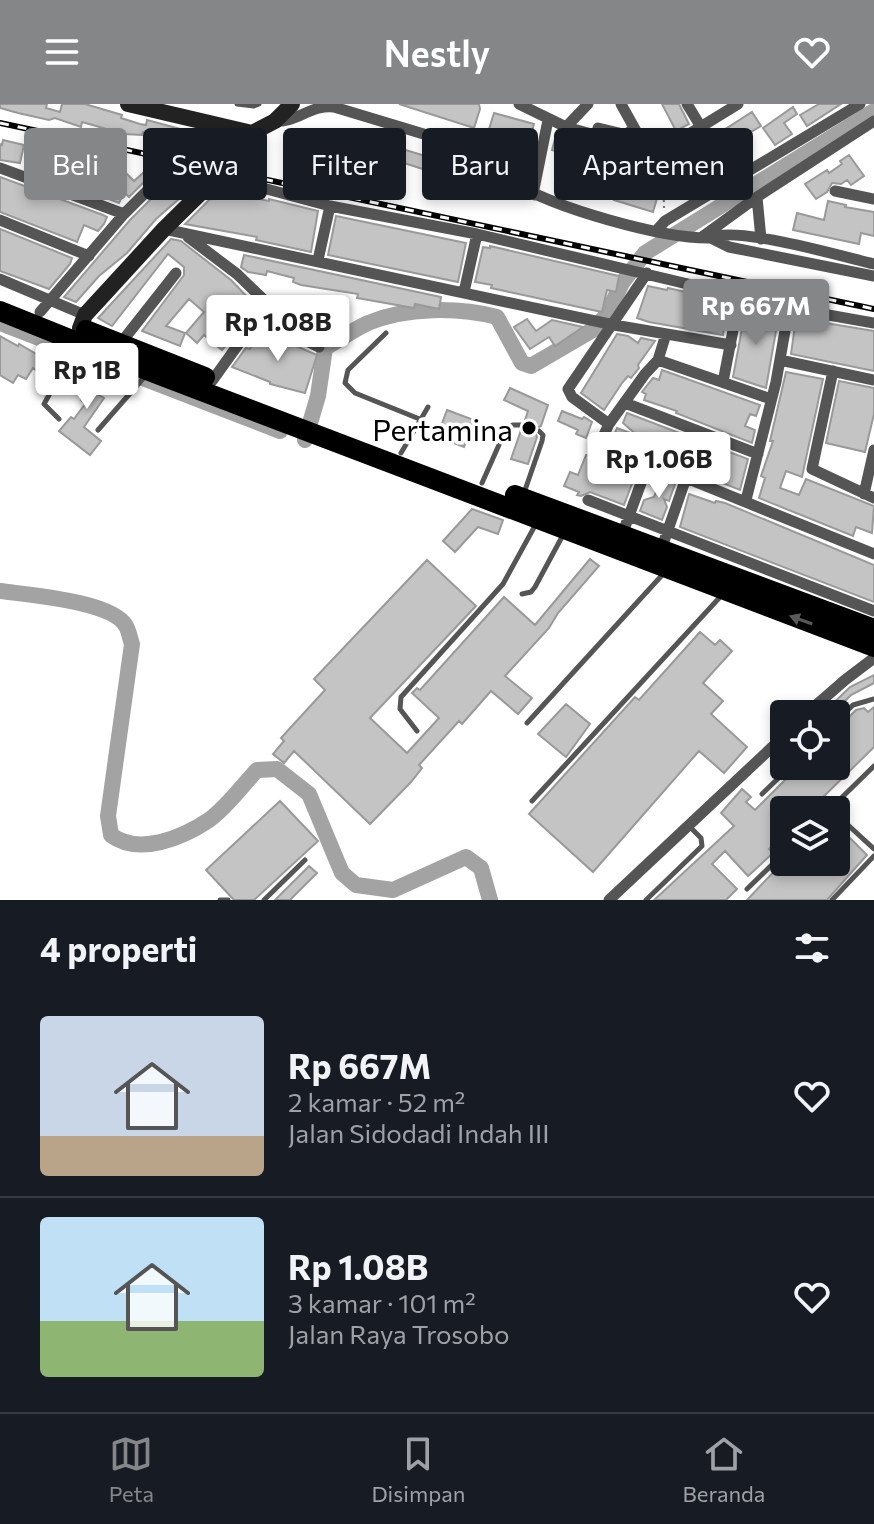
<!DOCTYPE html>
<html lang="id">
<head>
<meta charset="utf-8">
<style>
	body { margin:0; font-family:Commissioner,sans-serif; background:#242831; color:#f1f3f6; height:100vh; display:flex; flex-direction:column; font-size:30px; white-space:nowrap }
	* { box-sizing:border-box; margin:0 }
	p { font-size:26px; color:#9ea1a6 }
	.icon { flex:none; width:44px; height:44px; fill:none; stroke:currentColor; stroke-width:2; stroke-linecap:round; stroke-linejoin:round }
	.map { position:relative; height:796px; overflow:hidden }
	.details { display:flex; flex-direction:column; background:#171b24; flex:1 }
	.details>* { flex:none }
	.banner { position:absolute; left:24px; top:24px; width:826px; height:72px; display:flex; gap:16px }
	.buttons { position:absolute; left:770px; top:596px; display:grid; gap:16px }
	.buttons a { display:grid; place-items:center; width:80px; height:80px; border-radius:8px; background:#171b24; box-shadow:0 4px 12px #0003; font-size:40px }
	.price { position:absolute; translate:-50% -68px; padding:0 18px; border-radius:8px; background:#fff; color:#222; font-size:26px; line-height:52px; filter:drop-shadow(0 2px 4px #0008) }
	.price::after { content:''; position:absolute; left:50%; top:48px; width:24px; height:18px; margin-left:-12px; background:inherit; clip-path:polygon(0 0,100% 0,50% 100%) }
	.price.active { background:#858687; color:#fff }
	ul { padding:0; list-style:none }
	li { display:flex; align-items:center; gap:24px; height:200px; padding:0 40px }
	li+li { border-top:2px solid #363941 }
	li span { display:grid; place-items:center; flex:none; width:224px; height:160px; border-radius:8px; color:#555 }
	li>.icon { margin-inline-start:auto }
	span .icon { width:96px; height:96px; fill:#fffc; stroke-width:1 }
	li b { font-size:34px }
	h2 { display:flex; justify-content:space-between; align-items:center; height:96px; padding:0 40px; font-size:34px }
	.pill { padding:0 28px; border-radius:8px; background:#171b24; box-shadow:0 4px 12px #0003; font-size:28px; line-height:72px }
	.pill.active { background:#858687; color:#fff }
	header { display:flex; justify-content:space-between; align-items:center; height:104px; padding:0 40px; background:#858687; color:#fff; font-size:36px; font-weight:600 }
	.tabs { display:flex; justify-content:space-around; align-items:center; height:112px; border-top:2px solid #363941; background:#171b24; font-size:22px; color:#9ea1a6 }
	.tabs a { display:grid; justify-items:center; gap:4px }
	.tabs .active { color:#858687 }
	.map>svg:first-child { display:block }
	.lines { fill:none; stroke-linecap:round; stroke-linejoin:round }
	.river { stroke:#a3a3a3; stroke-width:16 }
	.building { fill:#c4c4c4; stroke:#999; stroke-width:2 }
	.path { stroke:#777; stroke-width:2; stroke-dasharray:2 4; stroke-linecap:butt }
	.lane { stroke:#555; stroke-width:5 }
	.street { stroke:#555; stroke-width:11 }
	.secondary { stroke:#222; stroke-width:16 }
	.highway { stroke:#000; stroke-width:20 }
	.rail-casing { stroke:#000; stroke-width:6 }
	.rail { stroke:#fff; stroke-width:3; stroke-dasharray:9; stroke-linecap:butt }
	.oneway { fill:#595959 }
	.poi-dot { fill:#000; stroke:#fff; stroke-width:3 }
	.labels { text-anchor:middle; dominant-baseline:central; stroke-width:7; stroke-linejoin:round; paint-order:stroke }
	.poi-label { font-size:30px; fill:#000; stroke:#fff; text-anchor:end }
</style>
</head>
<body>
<header><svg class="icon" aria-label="menu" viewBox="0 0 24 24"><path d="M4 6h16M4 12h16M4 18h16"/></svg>Nestly<svg class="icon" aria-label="heart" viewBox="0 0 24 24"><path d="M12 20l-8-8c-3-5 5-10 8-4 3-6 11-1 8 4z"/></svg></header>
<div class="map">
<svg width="874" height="796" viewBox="0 0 874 796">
	<rect width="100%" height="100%" fill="#fff"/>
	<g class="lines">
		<path class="river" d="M0,219L280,327
			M305,336L318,292L325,244C339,236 353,226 368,219C406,203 458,203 497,213L522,259L531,262L596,224L607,210L622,179L645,149L874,7
			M0,487C28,491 112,497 126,522C129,527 130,535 132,540L108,712L111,731C139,752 182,734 209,716C227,703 242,682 257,666L277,665L309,690L342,769L356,781L393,786L466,753L481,764L490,796"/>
	</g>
	<path class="building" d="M0,0H47L46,4L60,8L62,0H85L122,11L121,14L140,20L146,21L147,16L221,36L217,48L188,37L168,33L167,35L143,28L142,31L124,30L82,18L81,23L55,14L49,16L18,9L0,4Z
		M399,0H479L480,5L474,24Z
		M662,0H679L689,20L676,27Z
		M819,0H841L807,22L800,11Z
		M793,3L797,10L784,19L792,30L775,41L763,24Z
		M752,8L761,22L736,37L747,54L737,60L726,44L712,54L724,72L702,85L690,67L684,71L674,58Z
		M494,9L534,20L529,37L489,25Z
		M330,26L337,28L336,32L362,41L363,38L373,42L374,39L393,45V42L464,64L459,77L389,54L369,52L367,59L358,56L360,48L334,40L330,50L324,48Z
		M555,35L564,38L563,40L591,47L578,87L555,79L559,63L574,67L578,53L552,46Z
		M3,36L24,41L20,59L0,56V40L2,41Z
		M609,48L634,54L633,57L657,64L650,89L658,91L653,108L614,96L621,73L615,71L616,67L604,64Z
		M849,51L864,72L851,81L847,76L841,80L832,79L827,88L816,95L805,80L827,66L829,69L842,60L840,57Z
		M77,52L82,68L100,76L102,71L120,77L127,70L134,77L144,68L146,55L163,59L129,93L124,88L119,99L82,85L85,77L70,81L59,77L54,58Z
		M175,71L189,83L180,94L156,115L127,149L99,172L76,198L64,193L130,116Z
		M0,73L103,111L107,113L104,120L98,127L84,121L77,138L0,108Z
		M219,86L251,90L250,93L269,97V95L318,107L311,148L256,136L257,133L185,120Z
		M828,97L846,101L845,103L874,108V132L861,129L859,140L793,126L797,109L824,116Z
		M336,112L466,139L458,178L328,151Z
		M0,125L72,154L70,160L49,185L0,167Z
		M171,135L181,137L231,176L254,200L235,231L222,246L204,231L197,239L186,229L204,208L189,195L166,222L185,229L180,242L142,227L184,171V163L168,150L112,222L98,214Z
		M490,142L619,172L616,188L607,186L602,208L491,184L492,181L475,178L483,143L490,144Z
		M244,151L441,193L439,205L415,200L414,204L357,194L358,190L301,181L293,178L294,174L267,167L266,171L248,168L241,163Z
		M648,182L667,186L668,184L728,198L723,231L649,218L637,214Z
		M338,202L345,217L318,231L310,214Z
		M746,203L779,210L766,284L733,273Z
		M796,214L874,227V267L791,250Z
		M527,215L536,227L552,216L583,223L555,242L549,233L530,245L514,223Z
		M259,226L317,251L305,289L270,280V278L232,263L246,244L250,245Z
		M617,230L628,232L638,239L641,234L655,237L638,261L639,264L631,274L628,272L622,279L604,306L581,289Z
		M0,232L18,242L19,240L50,258L41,270L33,264L26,275L18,271L13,279L0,271Z
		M92,259L112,273L99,291L104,294L84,323L101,337L90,351L59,327L71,313L74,315L85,300L81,296L93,281L82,271Z
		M662,266L760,301L756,312L750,310L745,322L755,326L752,339L676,309L677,307L644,296L646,290L642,288L653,274L659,276Z
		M786,268L823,275L802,373L786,367L780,384L799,391L806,375L874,402L872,429L856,423L853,432L759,394L765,374L761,372L773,337H770Z
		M839,277L874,284V310L865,348L826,339Z
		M510,284L548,301L541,322L534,325L537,333L528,360L511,355L521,326L526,325L528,320L525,316L528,307L504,296Z
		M447,306L474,316L464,343L437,333Z
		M562,307L582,315L584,313L592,318L586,334L576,330L578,326L558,317Z
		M627,309L748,355L740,386L612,335L617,324L638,332L623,319Z
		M586,351L636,369L624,401L590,388L581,392L577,391L579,388L564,382L570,368L578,371Z
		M661,375L675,380L669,397L664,395L667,403L662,416L640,407L644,396L654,393Z
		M689,390L715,399L716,397L725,399L874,461V498L680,423Z
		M472,405L503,416L498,430L478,423L455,448L443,437Z
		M590,455L599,462L558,509L549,524L505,572L532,594L518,610L491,587L462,620L459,617L419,661L422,664L411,678L370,720L294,647L284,659L273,650L284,637L281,634L325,586L314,575L427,456L476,502L370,614L407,649L439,614L412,589L417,584L420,586L504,493L535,521Z
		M700,528L715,541L720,536L732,547L703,579L723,597L711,610L747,643L724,669L699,647L593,768L529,710L635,593L639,596Z
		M874,571V579L851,591L832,610H822L850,583Z
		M566,600L590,620L566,653L538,630Z
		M874,603V643L810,706H784V731L769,745L773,749L748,772L725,747L712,760L737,785L726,796H654L734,722L721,709L742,685L751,693L746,698L755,706L799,662H836V626L856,606L864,604L868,608Z
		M280,697L318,737L254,796H234L206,766Z
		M836,720L867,751L827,796H747L783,758H836Z
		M309,762L317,769L290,796H275Z"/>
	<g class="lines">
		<path class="path" d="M663,54L664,104"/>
		<path class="lane" d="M237,0L254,2L259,0
			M386,229L348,266L345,279L355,289L422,316
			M59,315L44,300L76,243
			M98,326L147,270
			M401,349L428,303
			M482,379L506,325L513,321H523
			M524,389L542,337L543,331L539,327
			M522,490L531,488L535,483L563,431
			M836,618L853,601L874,595
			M527,619L664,469
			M417,627L400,605L401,593L503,480L537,418
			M762,690L791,662
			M532,697L721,492
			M829,706L874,662
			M836,710L874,745
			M747,785L784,749
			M220,796H228
			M264,796L305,756
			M646,796L702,742L701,734L690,723
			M832,796L874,752"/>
		<path class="street" d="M519,0L566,23L631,41
			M621,0L636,27
			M687,0L701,23
			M275,17C296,19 312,0 334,3L490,50C502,58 501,71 513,78C554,104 663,135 711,134
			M566,23L588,0
			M598,24L627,31
			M626 34a7 7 0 1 1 14 0a7 7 0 1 1-14 0Z
			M640,37L651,44L663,46L738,0
			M0,64L124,110
			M218,72L330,102L477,130L789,204L874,219
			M835,87L874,95
			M535,91L534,85L548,16
			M0,116L89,152
			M164,125L614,221L731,241
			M657,126L665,117L860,0
			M188,133L237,170L265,197L258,213L212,277
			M702,133L757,93
			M761,135L757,93L874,17
			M318,156L330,102
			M874,160C844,153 734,121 711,134L729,143L874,172
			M0,175L85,211
			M464,188L477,130
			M40,208L124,110L169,65
			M258,213L319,243
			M666,230L658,256L645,270L609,320L601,337L602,340L874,450
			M120,240L176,169
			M658,256L771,295
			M780,256L874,276
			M833,267L812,365L874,394
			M723,278L740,190
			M625,299L758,350
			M609,320L572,293L568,285L647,169
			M864,390L874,346
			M588,396L874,507
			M746,396L776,278L789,204
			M622,431L648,360
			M661,446L686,374
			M806,610L845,576L874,554
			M609,796L784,632"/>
		<path class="secondary" d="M128,0L252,29
			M80,224L85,211L164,125L224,66L252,29L275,17L292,0"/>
		<path class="highway" d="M0,207L149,267L874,543
			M86,226L205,273
			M515,391L874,525"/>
		<g class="rail-casing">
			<path id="rail" d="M0,19L874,205"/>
		</g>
		<use href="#rail" class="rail"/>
	</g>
	<defs><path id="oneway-solid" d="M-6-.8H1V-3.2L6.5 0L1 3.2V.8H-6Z" transform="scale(2)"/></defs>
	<use class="oneway" href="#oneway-solid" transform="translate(801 516) rotate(-160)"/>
	<circle class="poi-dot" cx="529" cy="324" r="8"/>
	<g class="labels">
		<g class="poi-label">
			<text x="513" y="324">Pertamina</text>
		</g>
	</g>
</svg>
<div class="buttons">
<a><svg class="icon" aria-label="locate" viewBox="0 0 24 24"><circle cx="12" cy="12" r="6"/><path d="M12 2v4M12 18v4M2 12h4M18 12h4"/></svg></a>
<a><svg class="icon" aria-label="layers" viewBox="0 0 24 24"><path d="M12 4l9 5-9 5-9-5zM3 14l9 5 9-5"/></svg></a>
</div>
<b class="price active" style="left:756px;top:243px">Rp 667M</b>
<b class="price" style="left:278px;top:259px">Rp 1.08B</b>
<b class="price" style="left:87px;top:307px">Rp 1B</b>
<b class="price" style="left:659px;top:396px">Rp 1.06B</b>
<div class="banner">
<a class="pill active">Beli</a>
<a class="pill">Sewa</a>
<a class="pill">Filter</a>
<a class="pill">Baru</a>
<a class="pill">Apartemen</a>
</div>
</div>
<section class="details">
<h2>4 properti<svg class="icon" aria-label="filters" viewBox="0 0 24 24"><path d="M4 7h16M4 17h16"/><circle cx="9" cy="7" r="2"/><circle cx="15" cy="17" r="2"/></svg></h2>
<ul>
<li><span style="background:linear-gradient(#c9d6e8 75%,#b9a48a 0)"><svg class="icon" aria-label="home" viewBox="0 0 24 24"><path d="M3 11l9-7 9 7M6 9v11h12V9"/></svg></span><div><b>Rp 667M</b><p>2 kamar · 52 m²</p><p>Jalan Sidodadi Indah III</p></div><svg class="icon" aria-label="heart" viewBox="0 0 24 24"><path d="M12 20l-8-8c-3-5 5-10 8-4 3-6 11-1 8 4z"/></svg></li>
<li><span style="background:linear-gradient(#bfe0f5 65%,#8fb573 0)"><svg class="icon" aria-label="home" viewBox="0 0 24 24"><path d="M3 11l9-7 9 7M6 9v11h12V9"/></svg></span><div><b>Rp 1.08B</b><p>3 kamar · 101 m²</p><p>Jalan Raya Trosobo</p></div><svg class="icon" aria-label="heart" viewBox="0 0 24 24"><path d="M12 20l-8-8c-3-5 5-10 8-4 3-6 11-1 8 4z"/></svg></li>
</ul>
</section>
<nav class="tabs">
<a class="active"><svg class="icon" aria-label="map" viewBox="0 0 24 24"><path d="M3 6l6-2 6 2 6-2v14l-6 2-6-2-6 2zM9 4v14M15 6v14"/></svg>Peta</a>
<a><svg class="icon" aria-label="saved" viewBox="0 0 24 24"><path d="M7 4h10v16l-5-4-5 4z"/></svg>Disimpan</a>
<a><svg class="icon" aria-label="home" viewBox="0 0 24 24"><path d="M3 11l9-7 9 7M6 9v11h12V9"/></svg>Beranda</a>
</nav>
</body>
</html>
